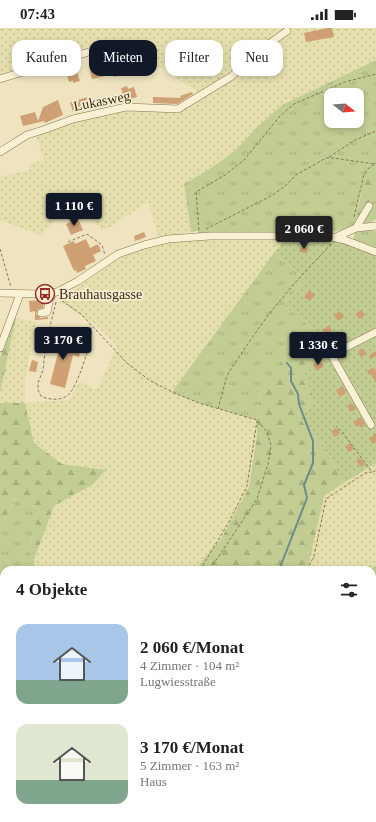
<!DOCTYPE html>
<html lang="de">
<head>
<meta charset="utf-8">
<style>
	body { margin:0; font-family:"Times New Roman",serif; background:#f2f2f2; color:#222; height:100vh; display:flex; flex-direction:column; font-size:15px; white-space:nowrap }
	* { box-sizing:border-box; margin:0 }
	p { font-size:13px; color:#767676 }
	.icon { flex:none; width:22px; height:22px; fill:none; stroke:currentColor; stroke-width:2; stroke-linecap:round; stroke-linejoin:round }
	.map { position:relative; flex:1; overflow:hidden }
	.drawer { position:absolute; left:0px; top:538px; width:376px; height:256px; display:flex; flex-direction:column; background:#fff; border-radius:12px 12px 0 0; box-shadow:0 2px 6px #0003 }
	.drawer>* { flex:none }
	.hud { position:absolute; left:12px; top:12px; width:352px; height:36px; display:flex; gap:8px }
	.needle { width:26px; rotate:107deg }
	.buttons { position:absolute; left:324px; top:60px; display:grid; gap:8px }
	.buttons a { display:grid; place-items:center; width:40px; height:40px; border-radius:8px; background:#fff; box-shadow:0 2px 6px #0003; font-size:20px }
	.price { position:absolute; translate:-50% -34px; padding:0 9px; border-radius:4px; background:#111827; color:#fff; font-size:13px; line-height:26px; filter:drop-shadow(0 1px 2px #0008) }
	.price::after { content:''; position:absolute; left:50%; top:24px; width:12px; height:9px; margin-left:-6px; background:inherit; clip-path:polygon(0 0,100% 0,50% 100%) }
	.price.on { background:#222; color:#fff }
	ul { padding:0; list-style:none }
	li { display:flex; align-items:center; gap:12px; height:100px; padding:0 16px }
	li span { display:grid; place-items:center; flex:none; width:112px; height:80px; border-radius:12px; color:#555 }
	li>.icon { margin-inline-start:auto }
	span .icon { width:48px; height:48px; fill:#fffc; stroke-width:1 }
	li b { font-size:17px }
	h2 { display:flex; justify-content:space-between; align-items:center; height:48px; padding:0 16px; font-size:17px }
	.pill { padding:0 14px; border-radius:12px; background:#fff; box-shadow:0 2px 6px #0003; font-size:14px; line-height:36px }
	.pill.on { background:#111827; color:#fff }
	.status { display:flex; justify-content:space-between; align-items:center; height:28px; padding:0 20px; background:#fff; direction:ltr }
	.status svg { height:11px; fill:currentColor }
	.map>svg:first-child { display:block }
	.farmland { fill:url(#farmland-dots) }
	.grass { fill:url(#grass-tufts); fill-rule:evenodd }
	.forest { fill:url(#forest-firs) }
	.park { fill:url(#park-crowns) }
	.garden { fill:url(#garden-dots) }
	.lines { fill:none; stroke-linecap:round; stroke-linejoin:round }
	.stream { stroke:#6a8e88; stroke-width:2 }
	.building { fill:#cea074 }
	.minor-casing { stroke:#887457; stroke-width:8 }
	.path { stroke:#887457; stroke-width:1; stroke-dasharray:3 2; stroke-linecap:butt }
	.minor { stroke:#f9f1d3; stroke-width:7 }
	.labels { text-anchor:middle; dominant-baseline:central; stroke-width:3.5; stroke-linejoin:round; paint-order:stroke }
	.street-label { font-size:14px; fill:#372b1c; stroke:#f6edcf }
	.poi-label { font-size:14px; fill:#372b1c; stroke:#f6edcf; text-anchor:start }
</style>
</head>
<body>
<div class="status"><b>07:43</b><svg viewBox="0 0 49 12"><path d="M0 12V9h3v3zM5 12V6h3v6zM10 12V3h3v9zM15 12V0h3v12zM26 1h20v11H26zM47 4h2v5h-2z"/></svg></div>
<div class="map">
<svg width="376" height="794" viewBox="0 0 376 794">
	<defs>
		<pattern id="farmland-dots" width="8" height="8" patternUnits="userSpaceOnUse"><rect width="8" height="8" fill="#e5dfad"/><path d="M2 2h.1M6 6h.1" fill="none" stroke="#c5c094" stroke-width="1.8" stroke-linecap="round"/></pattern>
		<pattern id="grass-tufts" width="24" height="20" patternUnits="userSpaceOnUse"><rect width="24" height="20" fill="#c2cd93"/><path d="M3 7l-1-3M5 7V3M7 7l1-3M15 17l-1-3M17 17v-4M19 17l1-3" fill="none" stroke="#a7b07e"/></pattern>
		<pattern id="forest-firs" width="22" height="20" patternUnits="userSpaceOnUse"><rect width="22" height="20" fill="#c2cd93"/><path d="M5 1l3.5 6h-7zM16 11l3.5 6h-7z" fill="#a7b07e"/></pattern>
		<pattern id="park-crowns" width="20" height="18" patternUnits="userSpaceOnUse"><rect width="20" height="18" fill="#c2cd93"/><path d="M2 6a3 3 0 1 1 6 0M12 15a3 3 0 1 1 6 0" fill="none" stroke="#a7b07e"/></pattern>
		<pattern id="garden-dots" width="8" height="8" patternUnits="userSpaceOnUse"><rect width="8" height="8" fill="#c2cd93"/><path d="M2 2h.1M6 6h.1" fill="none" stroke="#a7b07e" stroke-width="1.8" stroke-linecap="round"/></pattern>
	</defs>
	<rect width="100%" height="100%" fill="#efe4bf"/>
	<path class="farmland" d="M0,0H376V32L282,77L255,101L235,123L208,142L184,156L191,204L159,210L148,174L109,200L102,202L75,175L40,207L0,192V149L30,142L29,135L44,133L36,106L62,98L121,82L180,83L201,66L128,18L117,20L113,11L95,16L58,30L0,48Z
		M194,212H285L172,364L199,375L257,392V407L249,459L221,511L201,534L197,542H34V532L54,478L92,457L105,442L62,436L34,415L25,375H0V365L16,290L36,294L25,351V375L69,372L80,354L97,362L117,318L93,294L84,290L75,283L59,274L60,269L75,261L119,230L133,224L157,217L172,214Z
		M376,435V537L370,542H311L309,540L310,531L324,468Z
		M0,570L4,571V766L0,765Z
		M9,790H354L355,794H7Z"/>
	<path class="grass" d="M376,32V138L368,144L360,168L355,198L324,206L198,207V203L191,204L184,156L208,142L235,123L255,101L282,77ZM331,67H357V93H331Z
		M356,200L376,203V222L353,212Z
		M274,225L305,251L284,277L307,296L260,366L257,392L199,375L172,364Z
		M15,471L39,481L24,542H4V571L0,570V501Z"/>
	<path class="forest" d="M376,138V155L373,164V172L368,176L355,198L363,154L368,144Z
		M13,290H16L0,365V329Z
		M307,296L328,325L315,375L298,388L330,429L344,455L324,468L310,531L309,540L311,542H197L201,534L221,511L249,459L257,407V392L260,366Z
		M0,375H25L34,415L62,436L106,442L92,457L54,478L34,532V542H24L39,481L15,471L0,501Z
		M376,537V794H355L354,790H372V542H370Z"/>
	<path class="park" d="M376,155V191L367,196L361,193L368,175L373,172V164Z
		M0,768L4,769V790H5L4,794H0Z"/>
	<path class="garden" d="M328,211L337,212L376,226V435L344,455L330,429L298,388L315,375L304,341L327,325L307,296L284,277L305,251L274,225L285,212Z"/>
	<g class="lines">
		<path class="stream" d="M281,542V537L307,470L304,457L313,435V413L299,376L298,366L291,353V340L287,335
			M372,757L375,754
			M372,761L376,776"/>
	</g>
	<path class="building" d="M328,0H332L334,9L306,14L304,5Z
		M129,31L133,43L114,49L113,46L92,51L90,42L105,37L106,40Z
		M76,40L80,53L73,55V53L69,54L67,47L71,46L70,42Z
		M127,58L128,61L134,59L137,69L120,74L118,68L123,67L121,60Z
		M192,64L193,66L177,76L153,75V69L181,70L180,68Z
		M88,69L90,76L85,78V80L73,84L70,74Z
		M58,72L63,87L45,95L44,93L23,98L20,88L35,84L38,93L43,79Z
		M78,191L83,202L71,207L66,196Z
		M144,204L146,209L135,213L134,208Z
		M86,211L90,220L98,216L101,223L93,227L96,233L85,238L86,241L77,245L76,242L74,243L63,218L74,213L75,216Z
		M301,218L308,219L307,225L299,224Z
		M309,262L315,267L310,273L304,269Z
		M44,272L43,280L38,281L36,286L40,290L48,289V291L35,292V283L30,284L29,273Z
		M361,282L365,287L359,291L355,286Z
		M340,283L344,289L338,293L334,287Z
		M329,297L332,303L326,307L322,302Z
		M51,309L76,314L74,322L80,324L79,329L73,327L65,360L50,356L59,321L49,319Z
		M363,320L366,326L361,329L358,323Z
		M376,323V328L371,331L369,327Z
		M32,332L38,334L36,344L29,343Z
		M320,332L324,338L317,343L313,337Z
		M374,339L376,343V355L371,346L369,347L367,343Z
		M343,358L346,365L340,369L336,362Z
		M352,375L356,381L350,384L347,378Z
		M361,389L365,397L361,400L359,397L356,398L353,394Z
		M336,400L340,405L335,409L331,403Z
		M376,405V414L373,416L369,411Z
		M350,415L354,421L349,424L345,419Z
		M360,430L365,436L361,439L356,433Z"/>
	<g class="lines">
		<g class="minor-casing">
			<path id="minor" d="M0,51L115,16
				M0,124L27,107L43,102L73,91L126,79L178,81L232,48L252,28L287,3
				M356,200L369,178
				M336,209L356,200L376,198
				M0,265L38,266L57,264L78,253L118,226L144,217L168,211L210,208H328L345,212L376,224
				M41,285L47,284L49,274L53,265
				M0,320L20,266
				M371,397L333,330L335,325L376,304"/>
		</g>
		<path class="path" d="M329,129L355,112L376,103
			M354,189L364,146L369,140L376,135
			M206,201L271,168L284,159L296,147L326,130H333L375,136
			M199,202L196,164L225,147L244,132L280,88L294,76L345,54L376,46
			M68,214L87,206L102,217L105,227
			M0,221L11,259
			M58,270L81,286L127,335L149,352L172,364L199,375L257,392L267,404L271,417L268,436L257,471L217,531L208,542
			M56,274L46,315L43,342L38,355V362L41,368C48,372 62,373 68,367C77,360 90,318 91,306C92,303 91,300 90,297
			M218,381L226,351L229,344L249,314L269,286L293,257L331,216
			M373,444L376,442
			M200,542L229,494L247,458L257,393
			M307,542L314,528L326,471L365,445L372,444L343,405L336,398
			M0,566L4,567
			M372,611L376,606
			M0,711L4,712
			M372,747L376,752
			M265,790L267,794
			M7,794L8,790"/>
		<use href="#minor" class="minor"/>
	</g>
	<defs>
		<g id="bus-ring" transform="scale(1)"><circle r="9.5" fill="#f6edcf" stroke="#982d26" stroke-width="1.5"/><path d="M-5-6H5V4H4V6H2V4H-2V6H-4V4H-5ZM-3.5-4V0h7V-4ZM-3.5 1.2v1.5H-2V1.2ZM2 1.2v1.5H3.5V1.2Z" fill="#982d26"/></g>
	</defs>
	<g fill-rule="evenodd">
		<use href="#bus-ring" x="45" y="266"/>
	</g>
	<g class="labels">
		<g class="street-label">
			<text transform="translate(102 73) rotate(-11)">Lukasweg</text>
		</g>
		<g class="poi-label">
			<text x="59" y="266">Brauhausgasse</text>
		</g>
	</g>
</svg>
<div class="buttons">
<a><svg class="needle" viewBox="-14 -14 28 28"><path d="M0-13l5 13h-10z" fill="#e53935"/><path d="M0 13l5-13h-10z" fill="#767676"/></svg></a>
</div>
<b class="price" style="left:74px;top:199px">1 110 €</b>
<b class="price on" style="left:304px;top:222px">2 060 €</b>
<b class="price" style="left:63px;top:333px">3 170 €</b>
<b class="price" style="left:318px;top:338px">1 330 €</b>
<div class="hud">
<a class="pill">Kaufen</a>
<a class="pill on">Mieten</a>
<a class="pill">Filter</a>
<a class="pill">Neu</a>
</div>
<section class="drawer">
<h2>4 Objekte<svg class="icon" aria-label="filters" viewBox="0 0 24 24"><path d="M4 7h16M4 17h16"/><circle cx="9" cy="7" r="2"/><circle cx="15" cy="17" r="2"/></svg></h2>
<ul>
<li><span style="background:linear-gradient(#a9c7e8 70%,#7fa58c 0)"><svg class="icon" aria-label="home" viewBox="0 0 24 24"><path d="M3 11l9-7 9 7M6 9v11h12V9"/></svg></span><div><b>2 060 €/Monat</b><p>4 Zimmer · 104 m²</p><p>Lugwiesstraße</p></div></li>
<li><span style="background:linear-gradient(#dfe7d0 70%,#7fa58c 0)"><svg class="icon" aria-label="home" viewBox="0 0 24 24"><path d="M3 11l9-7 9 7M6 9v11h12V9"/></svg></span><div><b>3 170 €/Monat</b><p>5 Zimmer · 163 m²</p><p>Haus</p></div></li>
</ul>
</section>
</div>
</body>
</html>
